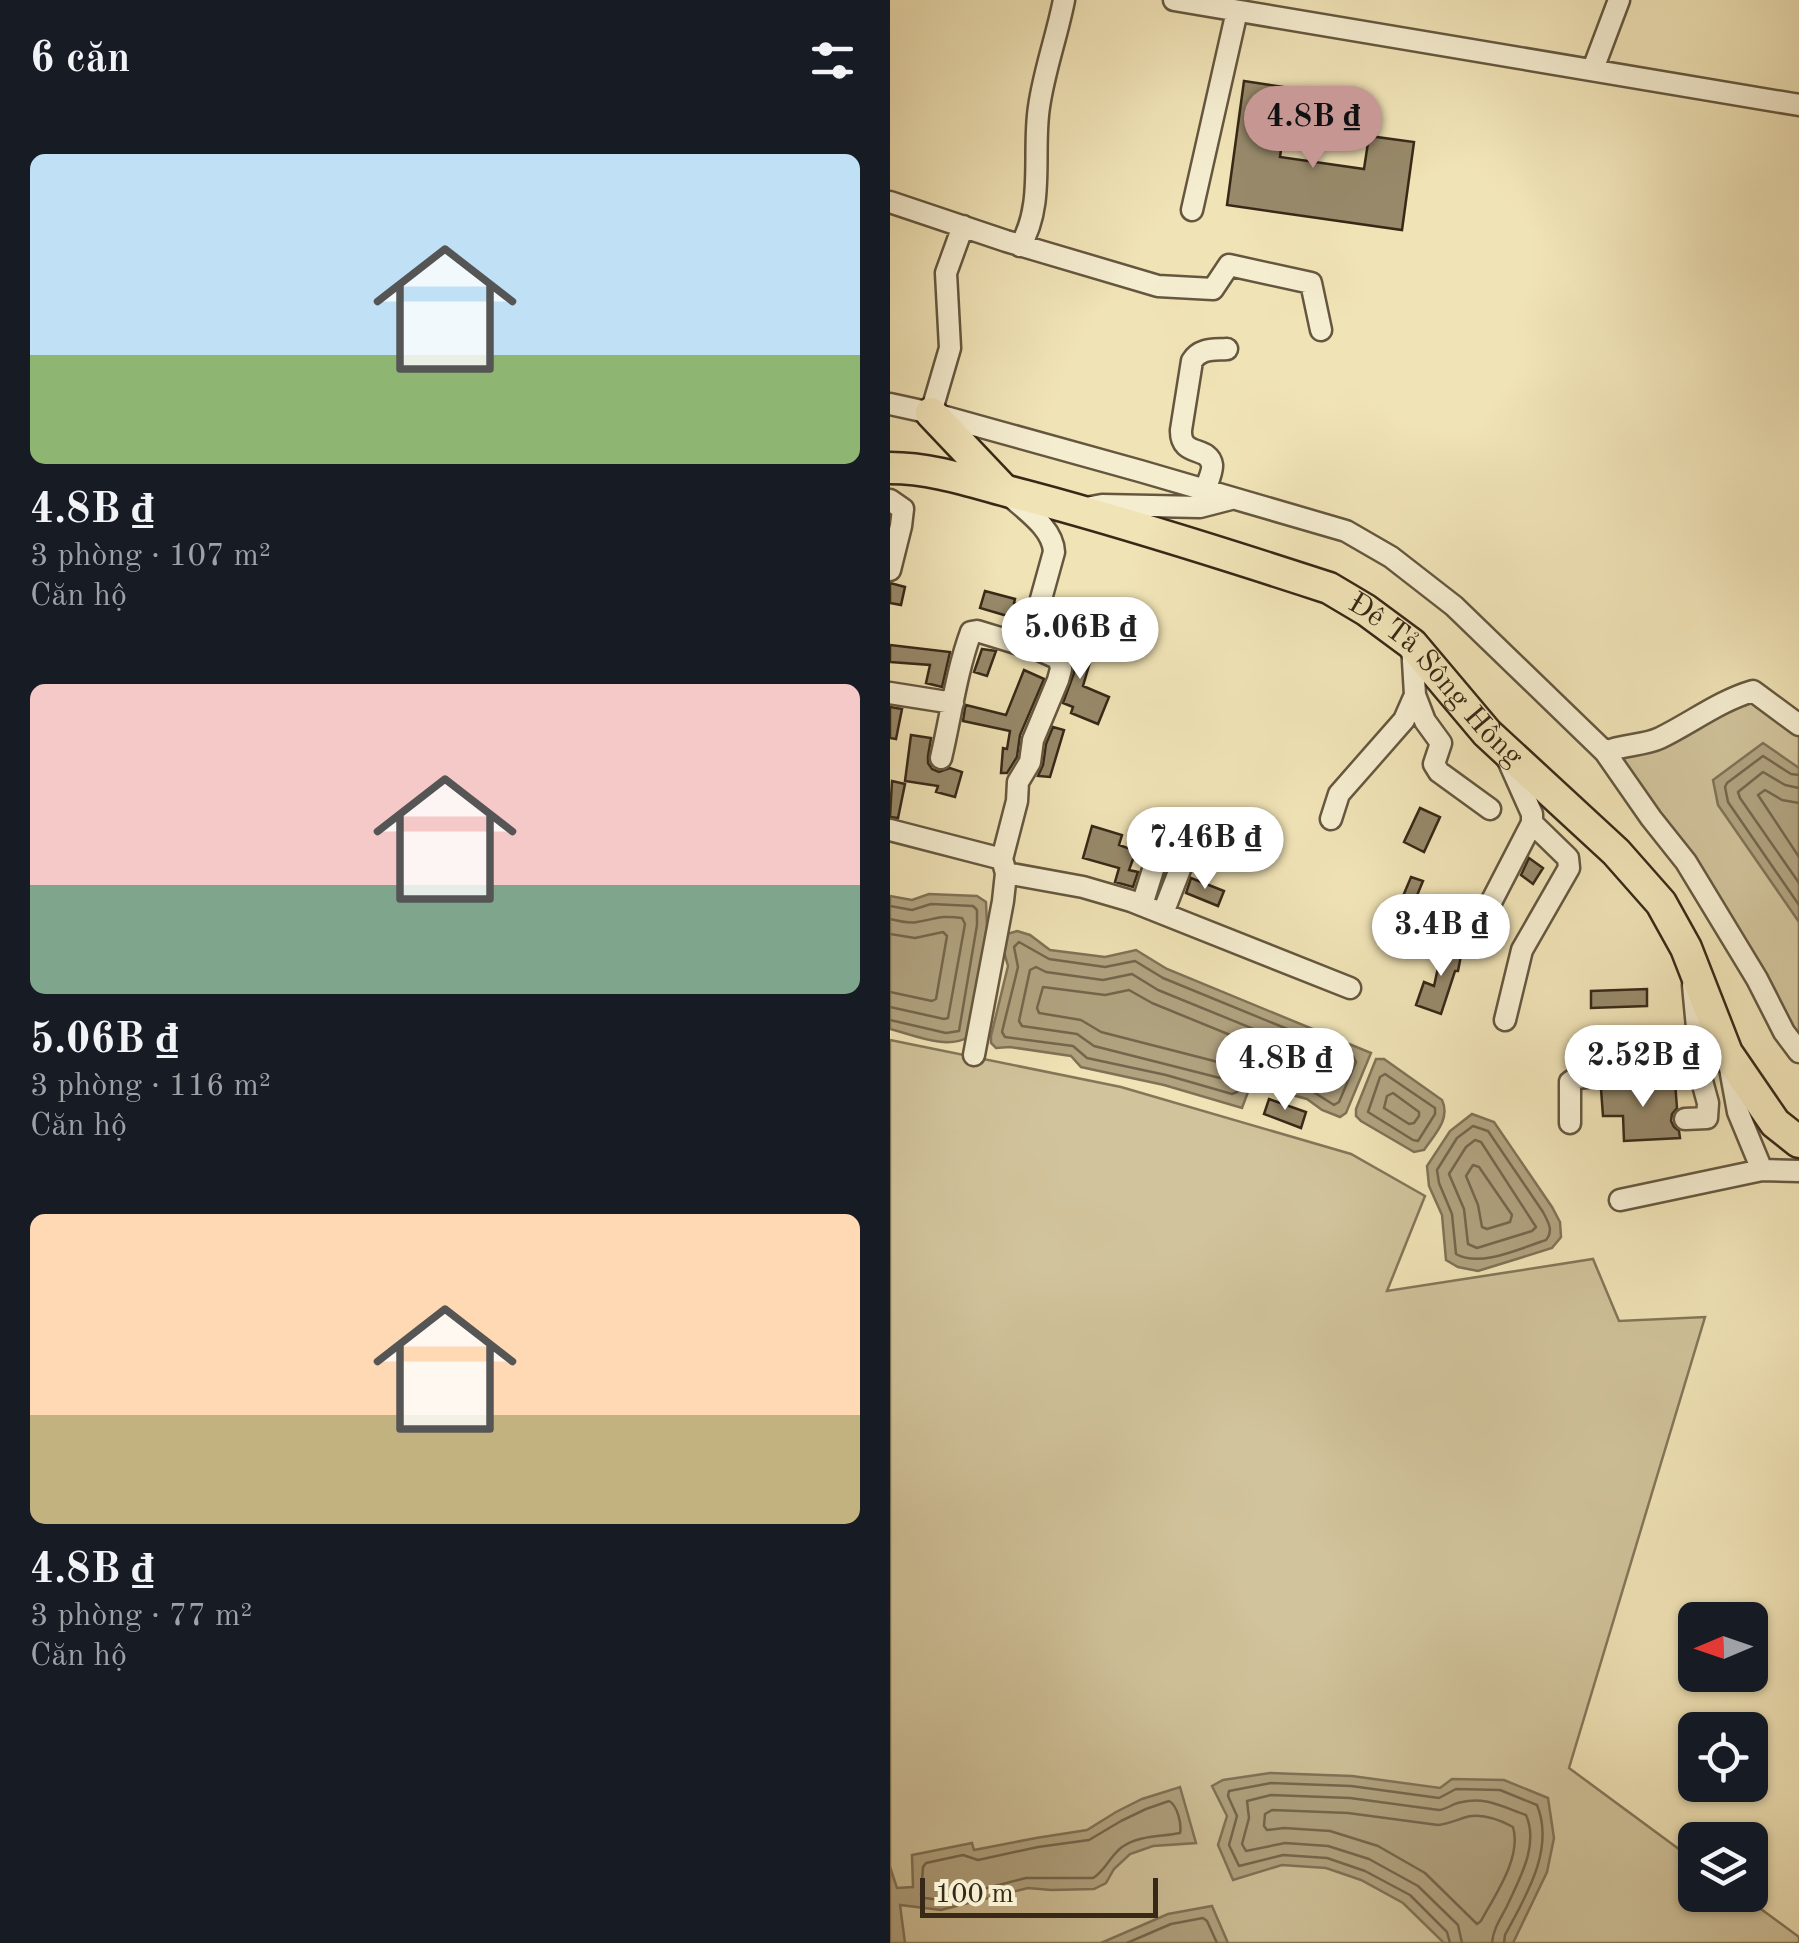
<!DOCTYPE html>
<html lang="vi">
<head>
<meta charset="utf-8">
<style>
	body { margin:0; font-family:"Old Standard TT",serif; background:#242831; color:#f1f3f6; height:100vh; display:flex; flex-direction:column; font-size:38px; white-space:nowrap }
	* { box-sizing:border-box; margin:0 }
	p { font-size:32px; color:#9ea1a6 }
	.icon { flex:none; width:55px; height:55px; fill:none; stroke:currentColor; stroke-width:2; stroke-linecap:round; stroke-linejoin:round }
	.map { position:relative; flex:1; overflow:hidden }
	.side { display:flex; flex-direction:column; background:#171b24; width:890px }
	.side>* { flex:none }
	.needle { width:65px; rotate:268deg }
	.buttons { position:absolute; left:788px; top:1602px; display:grid; gap:20px }
	.buttons a { display:grid; place-items:center; width:90px; height:90px; border-radius:15px; background:#171b24; box-shadow:0 2px 8px #0004; font-size:50px }
	.scale { position:absolute; left:30px; bottom:25px; width:238px; box-sizing:border-box; padding-left:10px; border:5px solid #372817; border-top:0; font-size:28px; line-height:35px; white-space:nowrap; color:#372817; -webkit-text-stroke:8px #f5edd0; paint-order:stroke }
	.price { position:absolute; translate:-50% -85px; padding:0 22px; border-radius:35px; background:#fff; color:#222; font-size:32px; line-height:65px; filter:drop-shadow(0 2px 5px #0008) }
	.price::after { content:''; position:absolute; left:50%; top:60px; width:30px; height:22px; margin-left:-15px; background:inherit; clip-path:polygon(0 0,100% 0,50% 100%) }
	.price.on { background:#c59692; color:#111 }
	ul { padding:0; list-style:none }
	li { display:grid; align-content:center; gap:20px; height:530px; padding:0 30px }
	li span { display:grid; place-items:center; height:310px; border-radius:15px; color:#555 }
	li>.icon { margin-inline-start:auto }
	span .icon { width:180px; height:180px; fill:#fffc; stroke-width:1 }
	li b { font-size:42px }
	h2 { display:flex; justify-content:space-between; align-items:center; height:120px; padding:0 30px; font-size:42px }
	main { display:flex; flex:1; min-height:0 }
	.map>svg:first-child { display:block }
	.green { fill:#d1c39b; stroke:#847659; stroke-width:2.5 }
	.water { fill:#b1a380; stroke:#807256; stroke-width:2.5 }
	.lines { fill:none; stroke-linecap:round; stroke-linejoin:round }
	.shore { stroke:#74664c; stroke-width:2.5 }
	.building { fill:#97896a; stroke:#372817; stroke-width:2.5 }
	.minor-casing { stroke:#65573f; stroke-width:25 }
	.primary-casing { stroke:#372817; stroke-width:35 }
	.minor { stroke:#f5edd0; stroke-width:20 }
	.primary { stroke:#f0e3b6; stroke-width:30 }
	.labels { text-anchor:middle; dominant-baseline:central; stroke-width:8; stroke-linejoin:round; paint-order:stroke }
	.street-label { font-size:30px; fill:#372817; stroke:#f5edd0 }
</style>
</head>
<body>
<main>
<section class="side">
<h2>6 căn<svg class="icon" aria-label="filters" viewBox="0 0 24 24"><path d="M4 7h16M4 17h16"/><circle cx="9" cy="7" r="2"/><circle cx="15" cy="17" r="2"/></svg></h2>
<ul>
<li><span style="background:linear-gradient(#bfe0f5 65%,#8fb573 0)"><svg class="icon" aria-label="home" viewBox="0 0 24 24"><path d="M3 11l9-7 9 7M6 9v11h12V9"/></svg></span><div><b>4.8B ₫</b><p>3 phòng · 107 m²</p><p>Căn hộ</p></div></li>
<li><span style="background:linear-gradient(#f6c9c9 65%,#7fa58c 0)"><svg class="icon" aria-label="home" viewBox="0 0 24 24"><path d="M3 11l9-7 9 7M6 9v11h12V9"/></svg></span><div><b>5.06B ₫</b><p>3 phòng · 116 m²</p><p>Căn hộ</p></div></li>
<li><span style="background:linear-gradient(#ffd9b3 65%,#c2b280 0)"><svg class="icon" aria-label="home" viewBox="0 0 24 24"><path d="M3 11l9-7 9 7M6 9v11h12V9"/></svg></span><div><b>4.8B ₫</b><p>3 phòng · 77 m²</p><p>Căn hộ</p></div></li>
</ul>
</section>
<div class="map">
<svg width="909" height="1943" viewBox="0 0 909 1943">
	<rect width="100%" height="100%" fill="#f0e3b6"/>
	<filter id="stains"><feTurbulence type="fractalNoise" baseFrequency=".002" numOctaves="4"/><feColorMatrix values="0 0 0 0 .2 0 0 0 0 .09 0 0 0 0 .02 0 0 0 .5 -.17"/></filter>
	<radialGradient id="worn" r=".72"><stop offset=".6" stop-color="#630" stop-opacity="0"/><stop offset="1" stop-color="#630" stop-opacity=".3"/></radialGradient>
	<path class="green" d="M863,691L909,726V1052L715,752Z
		M0,1040L231,1087L461,1154L535,1196L497,1291L703,1259L729,1321L815,1317L679,1768L805,1861V1895H852L909,1937V1943H0Z"/>
	<path class="water" d="M873,743L909,768V922L828,805L823,780Z
		M39,894L87,896L96,902L97,926L79,1037C56,1050 24,1035 0,1029V896L22,900Z
		M127,931L140,935L160,950L215,957L246,950L277,969L481,1053L456,1113L450,1117L432,1110L417,1099L361,1084L352,1108L274,1085L191,1067L181,1056L120,1047L106,1048L101,1043V1036L118,966L112,945L117,934Z
		M486,1059H494L552,1100C561,1119 544,1135 534,1150L524,1152L471,1121L466,1116V1109Z
		M582,1114L604,1122L662,1207L670,1222L671,1237L662,1248L588,1271L568,1267L556,1260L552,1215L539,1186L537,1166L560,1131Z
		M380,1773L462,1776L550,1788L562,1779L614,1780L658,1798L664,1838L657,1872L623,1943H554L513,1903L471,1880L436,1868L392,1865L343,1880L328,1845L337,1816L322,1786L333,1780Z
		M290,1787L306,1843L263,1846L240,1854L224,1869L216,1883L204,1889L161,1890L138,1888L51,1910L10,1905L15,1943H0V1867L7,1888L23,1887L22,1855L82,1843L84,1850L146,1838L197,1830L226,1812L252,1799Z
		M322,1906L338,1943H211L278,1914Z"/>
	<g class="lines">
		<path class="shore" d="M909,775L901,774L873,756L837,783L835,787L838,802L909,905
			M909,788L895,785L873,772L848,792L850,798L909,883
			M909,803L892,800L875,790L868,795L909,857
			M0,906L22,910L41,904L83,906L87,910V925L69,1031L56,1033L0,1020
			M0,919C9,921 18,924 27,922C46,919 50,915 72,918L75,924L58,1018L54,1019L0,1007
			M0,934L25,938L53,932L57,936L46,999L42,1001L0,992
			M129,942L159,959L215,967L245,961L273,978L463,1056L466,1062L449,1102L444,1105L422,1091L398,1082L363,1074L353,1078L347,1092L342,1094L276,1075L197,1058L183,1046L115,1037L112,1032L128,967L124,947Z
			M146,967L156,972L213,980L242,974L268,990L447,1063L449,1069L444,1084L439,1086C421,1077 373,1055 352,1063C345,1066 340,1074 334,1079L204,1046L187,1034L132,1026L129,1021L140,970Z
			M153,987L215,995L239,990L262,1003L350,1039L352,1045L328,1062L211,1032L191,1020L149,1013L147,1008Z
			M495,1074L545,1108V1114L528,1141L523,1140L478,1112L490,1077Z
			M503,1093L529,1112V1116L524,1123L519,1124L494,1108L497,1096Z
			M583,1126L598,1131L653,1212C658,1222 664,1230 656,1240C631,1248 590,1268 566,1254L562,1214L549,1183L547,1170L567,1138Z
			M585,1140L591,1142L646,1227L642,1231L587,1248L578,1244L574,1209L559,1174L576,1147Z
			M583,1165L589,1167L622,1215L620,1222L597,1229L592,1227L588,1205L576,1176Z
			M279,1801C287,1805 292,1824 290,1833C271,1837 249,1835 232,1847C220,1856 215,1871 203,1878H136L50,1900L35,1898L31,1895L33,1867L36,1863L73,1855L88,1860L148,1847L199,1840L231,1821L256,1809Z
			M382,1810L458,1813L548,1825C558,1824 564,1821 573,1818C590,1812 608,1819 623,1827C632,1857 605,1895 591,1921L587,1924L535,1873L488,1846L440,1831L394,1828L377,1830L374,1826L375,1814Z
			M237,1943L281,1924L313,1918L317,1921L327,1943
			M560,1943L557,1932L520,1895L475,1871L437,1858L393,1855L349,1866L339,1845L347,1816L338,1796L339,1791L381,1783L461,1786L549,1798L566,1789L610,1790L647,1805C665,1849 636,1896 615,1935L614,1943
			M572,1943L568,1925L528,1886L479,1859L438,1846L395,1843L356,1851L352,1844L359,1818L357,1801L381,1795L460,1798L549,1810C558,1809 563,1803 572,1802C595,1796 615,1808 636,1815C649,1845 630,1878 617,1906C611,1918 603,1929 602,1943"/>
	</g>
	<path class="building" d="M354,81L400,88L390,157L474,169L479,136L524,142L512,230L337,205Z
		M0,583L15,587L11,605L0,603Z
		M95,591L125,599L124,603L135,606L131,620L90,608Z
		M157,628L197,647L192,659L200,662L193,686L219,697L208,724L181,713L183,707L173,703L184,673L182,656L175,647L155,637Z
		M0,645L60,652L52,687L36,683L40,665L0,662Z
		M92,649L106,651L97,676L84,672Z
		M134,670L154,679L130,735L127,757L117,773H111L113,748L117,749L120,731L73,721L75,708L76,705L116,715Z
		M0,707L12,709L6,739L0,738Z
		M163,727L174,730L160,777L148,776L153,765L156,744Z
		M21,735L41,738L38,756V763L42,769L49,772L60,768L72,772L65,797L46,792L48,786L15,781Z
		M2,781L15,784L8,818L0,817Z
		M530,808L550,817L534,852L514,842Z
		M202,826L232,835L229,845L246,851L239,870L248,872L243,887L225,882L229,868L193,858Z
		M639,858L653,868L643,884L631,875Z
		M521,877L533,881L518,917L506,913Z
		M301,878L334,891L328,906L296,893Z
		M554,941L573,945L568,971H565L551,1014L526,1005L534,982L544,986Z
		M757,989V1006L701,1008V991Z
		M785,1082L787,1108L782,1114L781,1121L784,1127L789,1131L790,1138L734,1141L733,1116H713L711,1089Z
		M379,1099L416,1112L411,1128L374,1114Z"/>
	<g class="lines">
		<g class="minor-casing">
			<path id="minor" d="M284,0L909,105
				M703,69L729,0
				M0,202L116,241L268,286L323,289L339,265L421,283L431,330
				M302,210L347,11
				M130,246C155,205 142,152 149,107C154,71 167,36 174,0
				M0,404L41,413L250,471L456,531L501,557L564,606L715,752L761,818L796,862L867,979L894,1032L909,1052
				M41,413L60,348L56,273L73,226
				M315,490C317,484 323,471 322,465C319,445 290,458 291,430L302,361C310,348 323,350 337,349
				M119,495C135,510 163,528 164,552L138,646
				M0,500L13,509L11,526L0,570
				M201,507L212,505L310,507L341,499
				M0,693L63,703
				M525,695L535,721L551,743L544,764L549,772L600,809
				M715,752C733,744 753,746 770,738C801,723 829,701 863,691L909,725
				M51,758C61,716 66,673 81,632L87,631L149,650L169,659L171,669L168,680L143,740L140,762L128,782L127,801L112,859L116,873L113,901L84,1055
				M441,819L449,794L514,720L525,695L522,644
				M0,830L112,859
				M116,873L193,887L241,901L460,988
				M252,905L276,828L280,825C289,826 298,827 303,836L273,913
				M597,910L642,823V814L617,758
				M615,1020L632,950L679,868L678,858L642,823
				M839,1063L848,1112L872,1170
				M795,1119L817,1118L818,1103L812,1081L803,985
				M680,1123V1082L686,1078L811,1066
				M730,1200L872,1170L909,1171"/>
		</g>
		<g class="primary-casing">
			<g id="primary">
				<path d="M41,413L113,489"/>
				<path id="s1" d="M0,468C47,468 91,485 136,496C238,523 338,555 439,588L476,610L522,644L597,733L726,852L771,903L796,948L837,1053L885,1123L909,1142"/>
			</g>
		</g>
		<use href="#minor" class="minor"/>
		<use href="#primary" class="primary"/>
	</g>
	<g class="labels">
		<g class="street-label">
			<text stroke="none"><textPath href="#s1" startOffset="598">Đê Tả Sông Hồng</textPath></text>
		</g>
	</g>
	<rect width="100%" height="100%" filter="url(#stains)"/>
	<rect width="100%" height="100%" fill="url(#worn)"/>
</svg>
<div class="buttons">
<a><svg class="needle" viewBox="-14 -14 28 28"><path d="M0-13l5 13h-10z" fill="#e53935"/><path d="M0 13l5-13h-10z" fill="#9ea1a6"/></svg></a>
<a><svg class="icon" aria-label="locate" viewBox="0 0 24 24"><circle cx="12" cy="12" r="6"/><path d="M12 2v4M12 18v4M2 12h4M18 12h4"/></svg></a>
<a><svg class="icon" aria-label="layers" viewBox="0 0 24 24"><path d="M12 4l9 5-9 5-9-5zM3 14l9 5 9-5"/></svg></a>
</div>
<div class="scale">100 m</div>
<b class="price on" style="left:423px;top:171px">4.8B ₫</b>
<b class="price" style="left:190px;top:682px">5.06B ₫</b>
<b class="price" style="left:315px;top:892px">7.46B ₫</b>
<b class="price" style="left:551px;top:979px">3.4B ₫</b>
<b class="price" style="left:753px;top:1110px">2.52B ₫</b>
<b class="price" style="left:395px;top:1113px">4.8B ₫</b>
</div>
</main>
</body>
</html>
